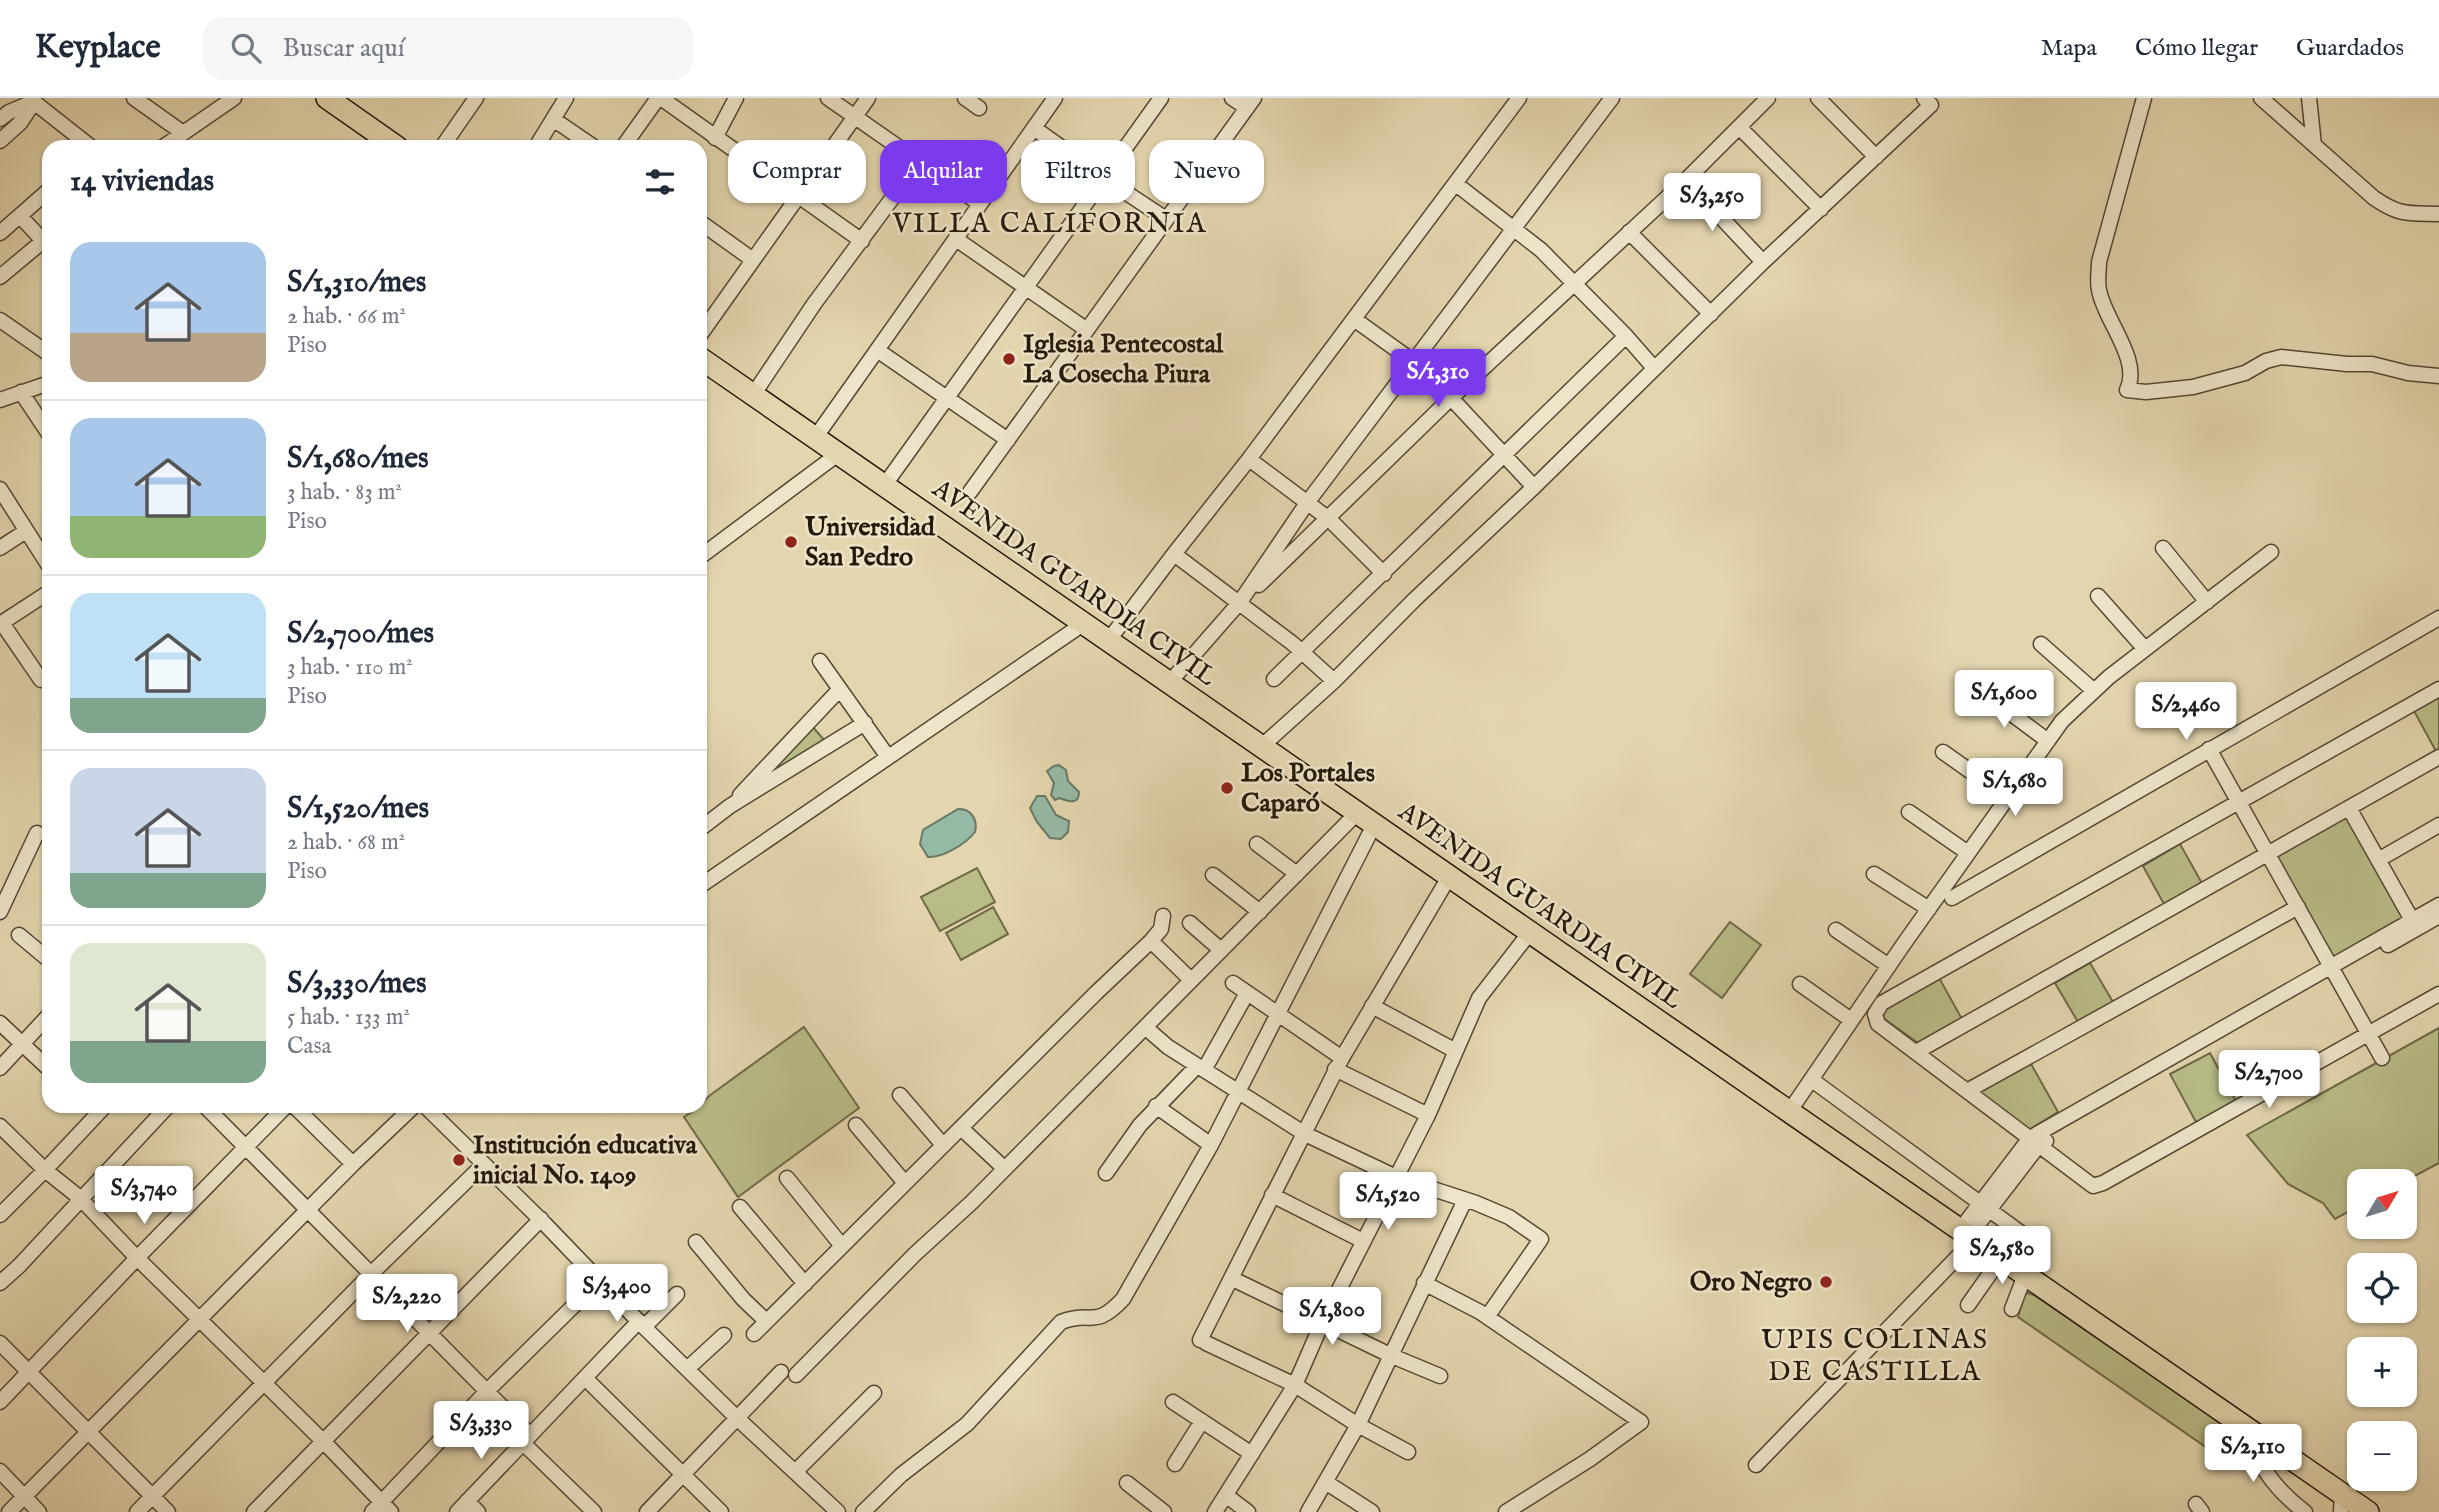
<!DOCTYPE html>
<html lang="es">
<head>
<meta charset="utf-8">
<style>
	body { margin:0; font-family:"IM FELL English",serif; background:#f6f6f7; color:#1f2937; height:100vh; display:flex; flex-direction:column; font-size:26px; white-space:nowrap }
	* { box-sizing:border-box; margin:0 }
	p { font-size:23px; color:#747a83 }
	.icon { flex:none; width:38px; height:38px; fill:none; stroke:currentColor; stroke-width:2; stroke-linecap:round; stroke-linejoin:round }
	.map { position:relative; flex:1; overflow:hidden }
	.side { position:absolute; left:42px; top:42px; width:665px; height:973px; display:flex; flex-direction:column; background:#fff; border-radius:21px; box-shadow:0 2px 5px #0004 }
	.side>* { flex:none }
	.top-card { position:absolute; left:728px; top:42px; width:665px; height:63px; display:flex; gap:14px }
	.needle { width:46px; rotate:52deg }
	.fabs { position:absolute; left:2347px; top:1071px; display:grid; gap:14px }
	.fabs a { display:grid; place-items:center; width:70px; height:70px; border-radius:14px; background:#fff; box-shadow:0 2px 5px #0004; font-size:35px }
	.price { position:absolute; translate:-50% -60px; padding:0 16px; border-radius:7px; background:#fff; color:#222; font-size:23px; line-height:46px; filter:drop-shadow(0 2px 4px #0008) }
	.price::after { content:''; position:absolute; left:50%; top:42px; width:21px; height:16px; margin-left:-10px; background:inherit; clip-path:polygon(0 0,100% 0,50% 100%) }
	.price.on { background:#7c3aed; color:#fff }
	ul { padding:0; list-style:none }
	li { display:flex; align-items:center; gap:21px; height:175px; padding:0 28px }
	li+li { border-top:2px solid #e0e1e3 }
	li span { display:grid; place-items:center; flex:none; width:196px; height:140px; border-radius:21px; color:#555 }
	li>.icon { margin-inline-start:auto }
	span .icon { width:84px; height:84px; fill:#fffc; stroke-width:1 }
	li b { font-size:30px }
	h2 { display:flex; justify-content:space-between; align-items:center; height:84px; padding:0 28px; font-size:30px }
	.pill { padding:0 24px; border-radius:21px; background:#fff; box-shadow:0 2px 5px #0004; font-size:24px; line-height:63px }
	.pill.on { background:#7c3aed; color:#fff }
	header { display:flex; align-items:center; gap:42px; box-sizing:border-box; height:98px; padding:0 35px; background:#fff; border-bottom:2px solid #e0e1e3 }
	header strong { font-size:33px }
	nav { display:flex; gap:38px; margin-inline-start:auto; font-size:24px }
	.search { width:490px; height:63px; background:#f6f6f7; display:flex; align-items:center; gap:18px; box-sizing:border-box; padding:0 24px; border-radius:21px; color:#747a83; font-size:26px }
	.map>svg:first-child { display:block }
	.green { fill:#b9bc87; stroke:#6f6a48; stroke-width:2 }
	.water { fill:#96b9a5; stroke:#697967; stroke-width:2 }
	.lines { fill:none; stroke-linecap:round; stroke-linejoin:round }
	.minor-casing { stroke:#544833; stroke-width:17 }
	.highway-casing { stroke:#25190a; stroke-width:24 }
	.minor { stroke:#ede4ca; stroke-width:14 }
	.highway { stroke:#e3d5ae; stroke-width:21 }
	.poi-dot { fill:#8f2418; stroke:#ede4ca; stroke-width:2.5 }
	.labels { text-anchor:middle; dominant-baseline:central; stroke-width:5; stroke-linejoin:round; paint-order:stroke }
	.poi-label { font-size:26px; font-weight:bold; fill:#25190a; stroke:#ede4ca; text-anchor:start }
	.street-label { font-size:26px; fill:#25190a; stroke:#ede4ca }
	.neighbourhood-label { font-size:28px; letter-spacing:2px; fill:#25190a; stroke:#ede4ca }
</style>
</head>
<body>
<header>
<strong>Keyplace</strong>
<div class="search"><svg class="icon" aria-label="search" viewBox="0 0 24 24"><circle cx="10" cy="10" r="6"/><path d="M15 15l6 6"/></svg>Buscar aquí</div>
<nav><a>Mapa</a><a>Cómo llegar</a><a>Guardados</a></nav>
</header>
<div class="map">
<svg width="2439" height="1414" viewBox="0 0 2439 1414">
	<rect width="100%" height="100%" fill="#e3d5ae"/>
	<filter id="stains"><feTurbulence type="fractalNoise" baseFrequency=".00286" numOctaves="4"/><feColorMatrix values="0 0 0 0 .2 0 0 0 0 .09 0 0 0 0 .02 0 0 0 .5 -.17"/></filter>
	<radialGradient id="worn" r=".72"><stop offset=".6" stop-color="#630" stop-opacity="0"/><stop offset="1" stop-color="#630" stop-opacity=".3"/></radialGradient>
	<path class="green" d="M2439,599V653L2437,655L2414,613Z
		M812,628L825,643L749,691Z
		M2347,718L2404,820L2332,860L2275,758Z
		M2180,746L2203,787L2165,808L2143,768Z
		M977,770L995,804L940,833L921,799Z
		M993,809L1008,836L961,862L946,835Z
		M1730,824L1761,847L1722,900L1690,876Z
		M2090,865L2113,904L2078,924L2055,885Z
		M1938,878L1963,923L1921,947L1883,920L1885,908Z
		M804,929L859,1010L738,1099L684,1019L700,1008L709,998Z
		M2439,930V1065L2405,1083H2359V1108L2335,1121L2323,1105L2288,1086L2247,1037Z
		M2210,955L2237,1005L2197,1026L2170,976Z
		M2031,966L2058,1014L2027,1033L1978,994Z
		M2028,1195L2034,1197L2228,1329L2225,1343L2216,1356L2018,1219L2024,1197Z"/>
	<path class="water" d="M1059,667L1066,672L1068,683L1079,694C1079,708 1068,703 1059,700L1055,702L1051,697L1054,685L1047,673L1054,668Z
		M1037,698H1045L1056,717L1069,723L1068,734L1061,741L1050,740L1037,724L1030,710Z
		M958,711C971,710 978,722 975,734C966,746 942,760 928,759L920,746L923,732Z"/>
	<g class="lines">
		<g class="minor-casing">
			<path id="minor" d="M134,0L183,35
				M661,0L862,143
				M828,0L980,106
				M965,0L979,10
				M1232,0L1247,10
				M1818,0L1876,59
				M2144,0L2099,164C2099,173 2097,183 2099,192C2104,222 2142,262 2127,292L2146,294L2193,289L2245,275L2266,263L2281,259L2347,266H2372L2408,275L2439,278
				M2261,0L2374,100C2400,118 2408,115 2439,116
				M2309,0L2314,47
				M34,4L91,49
				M0,21L9,14L33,4
				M553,21L594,49
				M1739,29L1821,111
				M1034,30L1104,80L1166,121
				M715,40L736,0
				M0,43L20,25L34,4
				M163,49L234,0
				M442,49L476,0
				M536,49L566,0
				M623,49L658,0
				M1686,82L1763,164
				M1456,86L1541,152L1626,238L1654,270
				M20,118L48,148
				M700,124L753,162
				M1629,134L1711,216
				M0,135L49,92
				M956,141L1087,232
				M0,179L49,138
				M1354,221L1425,272L1534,389
				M0,222L49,256
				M700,237L868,0
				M877,252L1008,342
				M21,294L49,336
				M753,297L814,206L919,64
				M0,302L49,285
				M815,340L1055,0
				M1249,361L1329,421L1384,476
				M884,388L1161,0
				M0,391L49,468
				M970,394L1254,0
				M0,450L26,433
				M2163,450L2207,504
				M1174,456L1292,545L1334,583
				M700,459L838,356
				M1259,487L1451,300L1686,82L1768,0
				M2098,498L2145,551
				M2,525L41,582
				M0,526L49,494
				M1108,543L1174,456L1249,361L1519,0
				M2041,546L2093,592
				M820,563L888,659
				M1274,581L1626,238
				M1169,585L1240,504L1307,405L1612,0
				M2439,591L1882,905L1875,916L1878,926L2093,1088L2103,1085L2439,896
				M1981,593L2048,643
				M1261,649L1334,583L1414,502L1534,389L1763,164L1931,7L1924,0
				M2209,651L2382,960
				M1943,654L2008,700
				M740,697L840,591
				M2349,710L2412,822
				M1909,714L1968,755
				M700,731L730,708L865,625
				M1257,746L1297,776
				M2378,762L2439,727
				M1874,776L1929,811
				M1213,777L1260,814
				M700,788L1083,526
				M1952,800L2439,520
				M0,814L37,735
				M1163,818L1161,831L1151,843L1191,882
				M1190,825L1221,852
				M1836,832L1889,868
				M19,837L49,862
				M2388,847L2439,818
				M1233,885L1342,960
				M1800,886L1851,922
				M1372,908L1454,952
				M0,925L49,971
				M1145,929L1168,949L1305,1036L1396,1079L1476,1105L1509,1119L1541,1141L1487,1219
				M1916,954L2439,659
				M0,970L49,917
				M1335,971L1428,1017
				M1204,972L1247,895
				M1812,982L2040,1149
				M1967,993L2298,809
				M900,997L943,1047
				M205,1008L530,1337
				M294,1008L353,1066
				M425,1008L544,1125L644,1229L738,1321L838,1414
				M1156,1008L1211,1047
				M1789,1014L1903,847L2062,623L2109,579L2271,454
				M856,1027L905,1085
				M0,1028L45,1072L80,1100L137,1160L324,1344L391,1414
				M961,1030L1005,1071
				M1106,1075L1140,1027L1197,968
				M787,1080L842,1148
				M1272,1097L1363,1143
				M740,1109L805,1186
				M0,1117L45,1072L105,1008
				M1960,1132L2030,1040L2439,807
				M1969,1138L2039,1047L2046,1043
				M696,1144L743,1201L766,1223
				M1239,1184L1392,1258L1440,1278
				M0,1185L19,1168L168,1008
				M1424,1185L1480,1214L1641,1324L1590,1361L1506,1414
				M1968,1207L2001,1160
				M2012,1211L2025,1177
				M644,1229L677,1196
				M754,1236L1096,895L1151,843
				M1200,1242L1342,960L1449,779
				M0,1245L168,1414
				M1206,1245L1295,1287L1358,1327L1408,1354
				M687,1271L724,1237
				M796,1277L915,1156L972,1104L1357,715
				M585,1280L721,1414
				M0,1304L137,1160L286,1008
				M1173,1304L1252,1356
				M2244,1329C2257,1365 2274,1391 2305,1414
				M523,1345L594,1414
				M1175,1366L1202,1323
				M1756,1367L1974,1142
				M0,1373L39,1414
				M795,1374L874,1295
				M1127,1385L1164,1414
				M1327,1385L1372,1414
				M1227,1398L1248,1414
				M467,1403L478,1414
				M2196,1406L2202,1414
				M9,1414L353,1066L414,1008
				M137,1414L372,1175L484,1066
				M254,1414L541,1121
				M372,1414L487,1293L599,1183
				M457,1414L639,1223
				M647,1414L781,1274
				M863,1414L901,1377L967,1326L1061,1224C1092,1212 1094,1232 1123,1201L1211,1047L1374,727
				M1215,1414L1295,1287L1322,1225L1428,1017L1479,900L1531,833
				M1308,1414L1358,1327L1465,1102
				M2341,1414L2342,1396"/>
		</g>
		<g class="highway-casing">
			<path id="highway" d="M327,0L397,49
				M700,260L2368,1414"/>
		</g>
		<use href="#minor" class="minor"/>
		<use href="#highway" class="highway"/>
	</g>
	<g class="poi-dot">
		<circle cx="1009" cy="261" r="7"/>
		<circle cx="791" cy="444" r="7"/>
		<circle cx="1227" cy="690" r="7"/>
		<circle cx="459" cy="1062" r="7"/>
		<circle cx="1826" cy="1184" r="7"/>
	</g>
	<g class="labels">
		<g class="poi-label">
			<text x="1023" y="246">Iglesia Pentecostal<tspan x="1023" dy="30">La Cosecha Piura</tspan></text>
			<text x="805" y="429">Universidad<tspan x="805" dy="30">San Pedro</tspan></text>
			<text x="1241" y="675">Los Portales<tspan x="1241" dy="30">Caparó</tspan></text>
			<text x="473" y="1047">Institución educativa<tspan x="473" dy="30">inicial No. 1409</tspan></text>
			<text x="1812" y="1184" text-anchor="end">Oro Negro</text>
		</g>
		<g class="street-label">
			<text transform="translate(1074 485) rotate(35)">AVENIDA GUARDIA CIVIL</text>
			<text transform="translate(1540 808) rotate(35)">AVENIDA GUARDIA CIVIL</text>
		</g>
		<g class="neighbourhood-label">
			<text x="1050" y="126">VILLA CALIFORNIA</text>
			<text x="1875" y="1242">UPIS COLINAS<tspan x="1875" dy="32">DE CASTILLA</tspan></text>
		</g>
	</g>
	<rect width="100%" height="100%" filter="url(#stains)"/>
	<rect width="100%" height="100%" fill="url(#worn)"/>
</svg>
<div class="fabs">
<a><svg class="needle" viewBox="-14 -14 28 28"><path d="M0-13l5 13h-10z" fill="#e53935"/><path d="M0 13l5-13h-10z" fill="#747a83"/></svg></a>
<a><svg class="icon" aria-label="locate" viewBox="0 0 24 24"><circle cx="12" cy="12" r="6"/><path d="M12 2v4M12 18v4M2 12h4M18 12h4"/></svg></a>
<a>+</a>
<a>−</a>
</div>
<b class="price" style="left:1712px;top:135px">S/3,250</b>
<b class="price on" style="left:1438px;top:311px">S/1,310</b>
<b class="price" style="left:2004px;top:632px">S/1,600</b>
<b class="price" style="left:2186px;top:644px">S/2,460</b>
<b class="price" style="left:2015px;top:720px">S/1,680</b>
<b class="price" style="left:2269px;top:1012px">S/2,700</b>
<b class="price" style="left:144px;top:1128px">S/3,740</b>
<b class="price" style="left:1388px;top:1134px">S/1,520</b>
<b class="price" style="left:2002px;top:1188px">S/2,580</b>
<b class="price" style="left:617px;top:1226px">S/3,400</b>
<b class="price" style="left:407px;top:1236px">S/2,220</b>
<b class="price" style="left:1332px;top:1249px">S/1,800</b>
<b class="price" style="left:481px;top:1363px">S/3,330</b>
<b class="price" style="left:2253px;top:1386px">S/2,110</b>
<div class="top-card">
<a class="pill">Comprar</a>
<a class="pill on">Alquilar</a>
<a class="pill">Filtros</a>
<a class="pill">Nuevo</a>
</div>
<section class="side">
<h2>14 viviendas<svg class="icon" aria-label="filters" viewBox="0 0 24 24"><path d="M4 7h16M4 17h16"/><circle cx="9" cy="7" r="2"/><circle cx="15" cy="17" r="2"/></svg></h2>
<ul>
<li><span style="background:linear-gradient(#a9c7e8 65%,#b9a48a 0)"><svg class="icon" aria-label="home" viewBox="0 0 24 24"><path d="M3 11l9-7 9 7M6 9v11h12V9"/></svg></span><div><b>S/1,310/mes</b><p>2 hab. · 66 m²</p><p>Piso</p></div></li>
<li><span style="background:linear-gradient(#a9c7e8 70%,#8fb573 0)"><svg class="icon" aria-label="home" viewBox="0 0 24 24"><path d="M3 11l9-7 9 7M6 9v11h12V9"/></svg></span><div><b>S/1,680/mes</b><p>3 hab. · 83 m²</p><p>Piso</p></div></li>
<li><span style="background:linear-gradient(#bfe0f5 75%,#7fa58c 0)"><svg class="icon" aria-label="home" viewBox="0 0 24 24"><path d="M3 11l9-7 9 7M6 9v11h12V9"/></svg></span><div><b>S/2,700/mes</b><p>3 hab. · 110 m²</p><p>Piso</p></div></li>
<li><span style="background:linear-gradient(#c9d6e8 75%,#7fa58c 0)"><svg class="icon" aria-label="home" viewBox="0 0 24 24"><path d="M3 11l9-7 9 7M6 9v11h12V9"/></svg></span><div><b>S/1,520/mes</b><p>2 hab. · 68 m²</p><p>Piso</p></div></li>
<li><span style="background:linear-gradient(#dfe7d0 70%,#7fa58c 0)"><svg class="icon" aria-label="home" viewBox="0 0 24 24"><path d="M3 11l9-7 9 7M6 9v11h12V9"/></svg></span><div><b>S/3,330/mes</b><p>5 hab. · 133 m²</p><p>Casa</p></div></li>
</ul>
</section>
</div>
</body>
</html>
